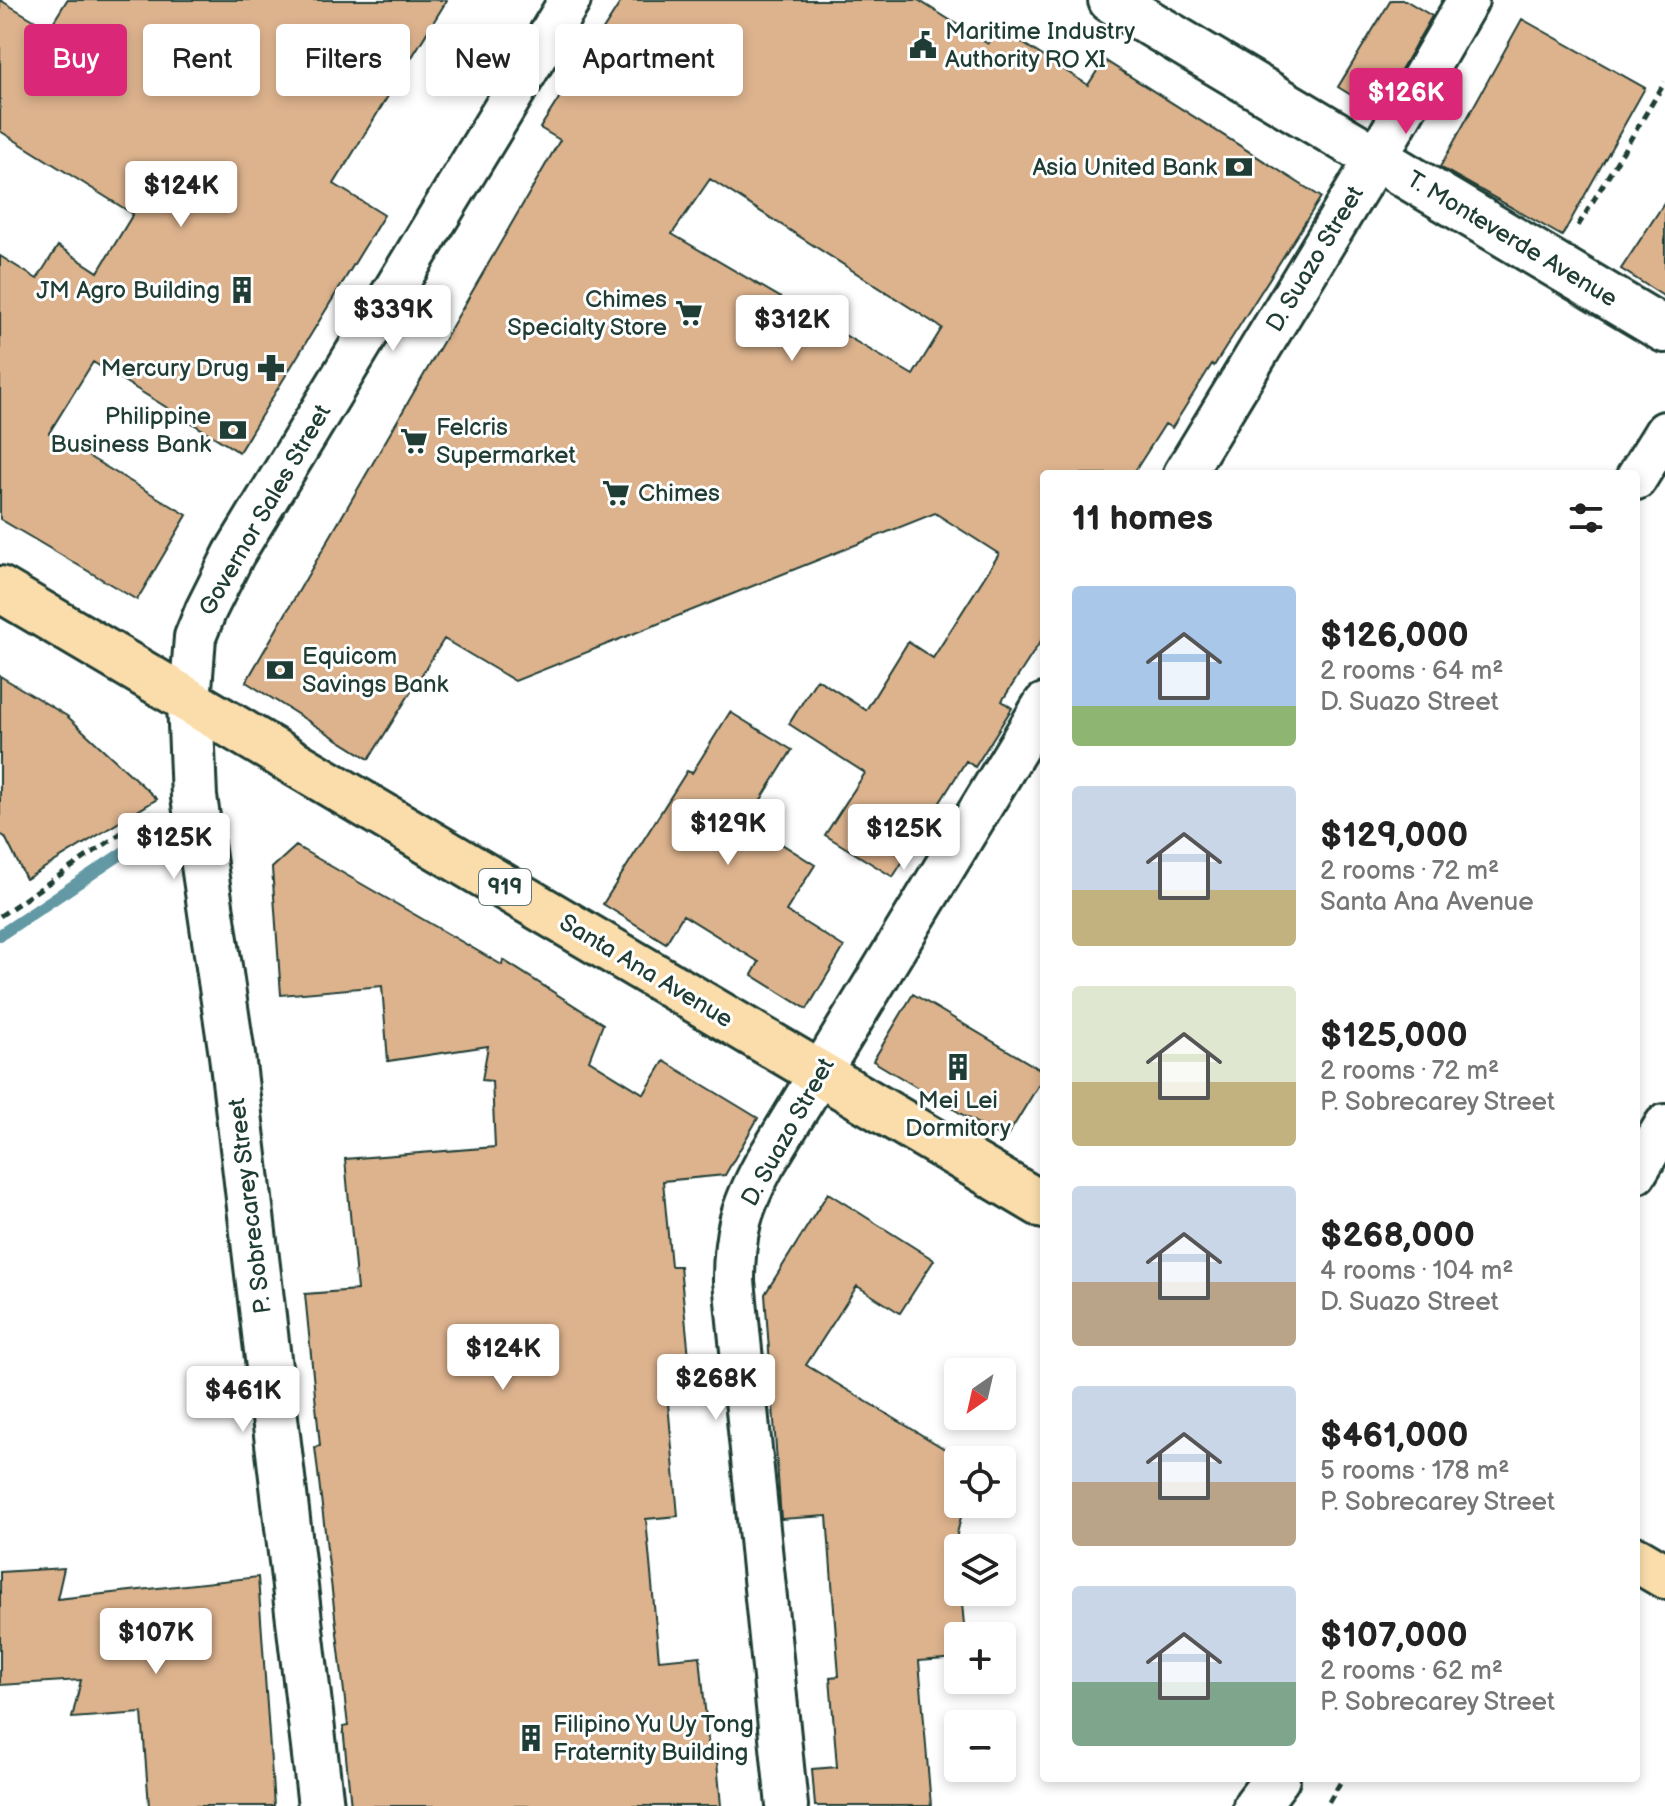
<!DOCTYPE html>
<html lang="en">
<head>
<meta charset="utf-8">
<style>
	body { margin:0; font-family:"Balsamiq Sans",sans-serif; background:#f2f2f2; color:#222; height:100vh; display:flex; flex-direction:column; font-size:30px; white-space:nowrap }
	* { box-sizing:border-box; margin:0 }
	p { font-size:26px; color:#767676 }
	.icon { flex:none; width:44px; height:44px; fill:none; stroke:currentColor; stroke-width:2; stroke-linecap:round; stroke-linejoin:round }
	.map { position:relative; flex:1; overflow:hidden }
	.details { position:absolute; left:1040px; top:470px; width:600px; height:1312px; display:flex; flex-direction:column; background:#fff; border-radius:8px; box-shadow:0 4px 12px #0003 }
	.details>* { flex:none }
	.hud { position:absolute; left:24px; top:24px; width:760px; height:72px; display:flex; gap:16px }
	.needle { width:52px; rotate:214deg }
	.fabs { position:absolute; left:944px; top:1358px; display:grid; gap:16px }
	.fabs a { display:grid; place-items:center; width:72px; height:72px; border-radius:8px; background:#fff; box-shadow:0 4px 12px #0003; font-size:40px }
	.price { position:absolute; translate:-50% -68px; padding:0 18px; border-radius:8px; background:#fff; color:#222; font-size:26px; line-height:52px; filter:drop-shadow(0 2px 4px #0008) }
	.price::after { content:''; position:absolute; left:50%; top:48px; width:24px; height:18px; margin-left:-12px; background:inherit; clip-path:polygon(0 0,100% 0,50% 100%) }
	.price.current { background:#db2777; color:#fff }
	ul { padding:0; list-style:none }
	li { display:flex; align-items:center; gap:24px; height:200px; padding:0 32px }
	li span { display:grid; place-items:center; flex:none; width:224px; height:160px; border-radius:8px; color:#555 }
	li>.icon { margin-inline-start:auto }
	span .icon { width:96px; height:96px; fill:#fffc; stroke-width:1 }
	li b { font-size:34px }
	h2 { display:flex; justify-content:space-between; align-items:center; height:96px; padding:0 32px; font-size:34px }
	.tag { padding:0 28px; border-radius:8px; background:#fff; box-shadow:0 4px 12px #0003; font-size:28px; line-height:72px }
	.tag.current { background:#db2777; color:#fff }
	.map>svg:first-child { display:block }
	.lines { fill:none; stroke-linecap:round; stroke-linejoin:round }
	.stream { stroke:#6299a4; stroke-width:12 }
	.building { fill:#ddb38e; stroke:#1f3d34; stroke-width:2; fill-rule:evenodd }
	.minor-casing { stroke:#1f3d34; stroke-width:46 }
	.tertiary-casing { stroke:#1f3d34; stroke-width:50 }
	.primary-casing { stroke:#1f3d34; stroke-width:50 }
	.path { stroke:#1f3d34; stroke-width:5; stroke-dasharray:8 6; stroke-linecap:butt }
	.minor { stroke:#fff; stroke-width:40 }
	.tertiary { stroke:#fff; stroke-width:44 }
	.primary { stroke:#faddab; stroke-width:44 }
	.labels { text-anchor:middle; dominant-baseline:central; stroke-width:6; stroke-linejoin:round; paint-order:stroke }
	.shield { fill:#fff; stroke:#627771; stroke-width:2 }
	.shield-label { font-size:22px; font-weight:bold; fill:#1f3d34 }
	.poi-label { font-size:24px; fill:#1f3d34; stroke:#fff; text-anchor:start }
	.street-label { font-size:24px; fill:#1f3d34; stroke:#fff }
</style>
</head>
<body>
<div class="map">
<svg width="1665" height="1806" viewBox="0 0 1665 1806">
	<rect width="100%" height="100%" fill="#fff"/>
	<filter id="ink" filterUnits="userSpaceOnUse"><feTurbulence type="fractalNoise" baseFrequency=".0125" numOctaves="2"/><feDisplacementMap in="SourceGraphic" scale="16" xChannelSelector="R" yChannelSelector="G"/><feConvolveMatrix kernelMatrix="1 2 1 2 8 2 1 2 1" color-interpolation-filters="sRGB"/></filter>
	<g filter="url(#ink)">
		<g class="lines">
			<path class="stream" d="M0,935L163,826"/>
		</g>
		<path class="building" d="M0,0L49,29L67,0H447L334,184L384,215L239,452L93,362L49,433L187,515L137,600L0,519V256L37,279L58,246L98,272L133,214L0,131Z
			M622,0H918L988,44L999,28L1088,85L1104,60L1321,197L1214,366L1212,364L1172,428L1165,424L1133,474H1044V636L1002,701L1012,708L975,767L966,761L893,877L825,835L865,773L789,724L817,679L866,710L908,642L933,658L999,554L935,513L515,681L444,639L369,759L246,682L560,140L540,128ZM710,179L942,328L913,375L672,234Z
			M1391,0H1405L1432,16L1377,111L1338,87Z
			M1522,19L1645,88L1562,236L1440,167Z
			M1665,202V297L1621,269Z
			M0,676L67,716L157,799L26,879L5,837L0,834Z
			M730,712L792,750L747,822L815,865L786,911L844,947L807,1009L752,975L759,962L683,915L666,943L603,904L687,771L692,773Z
			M296,846L502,965L503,960L603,1024L589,1060L644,1094L664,1061L758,1118L725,1175L663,1181L671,1266H680L690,1367L665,1369L678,1516L646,1519L659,1660L700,1656L709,1751L716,1750L721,1806H351L343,1727L348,1726L315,1447L320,1446L305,1294L357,1290L345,1159L495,1147L492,1081L482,1080L488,1046L388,1061L382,986L281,995L272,868Z
			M913,994L1044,1072V1076L1005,1140L873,1061Z
			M828,1193L934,1260L900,1313L857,1286L806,1365L963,1460H958V1504H964L957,1534L958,1592H961L965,1636H958V1658L919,1661L931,1806H815L812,1769L837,1767L830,1677L839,1676L827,1516L781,1519L765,1294Z
			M64,1568L57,1599L258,1577L274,1806H149L142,1713L72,1718L81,1680L0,1685V1572Z"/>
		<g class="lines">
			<g class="minor-casing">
				<path id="minor" d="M1184,474L1376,158L1468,0
					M1636,479L1665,432
					M190,701L195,637L206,610L234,554L570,0
					M1636,1173L1665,1125
					M787,1806L734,1281C734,1232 741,1208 764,1165L1044,704"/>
			</g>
			<g class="tertiary-casing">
				<path id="tertiary" d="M1111,0L1665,330
					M190,701L194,797L232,1055L321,1806
					M1256,1806L1277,1778"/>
			</g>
			<g class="primary-casing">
				<path id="primary" d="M0,589L1044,1206
					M1636,1559L1665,1576"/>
			</g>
			<path class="path" d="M1578,226L1665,82
				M0,916L152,812
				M1329,1802L1343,1778"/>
			<use href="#minor" class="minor"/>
			<use href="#tertiary" class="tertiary"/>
			<use href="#primary" class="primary"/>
		</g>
	</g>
	<defs>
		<g id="civic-bare" transform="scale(2.16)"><path d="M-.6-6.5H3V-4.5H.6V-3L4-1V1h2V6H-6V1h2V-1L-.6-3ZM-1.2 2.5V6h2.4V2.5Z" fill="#1f3d34" stroke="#fff" stroke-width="2.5" paint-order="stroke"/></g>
		<g id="bank-bare" transform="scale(2.16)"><path d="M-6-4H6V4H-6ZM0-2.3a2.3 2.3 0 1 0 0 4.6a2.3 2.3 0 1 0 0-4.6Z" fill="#1f3d34" stroke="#fff" stroke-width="2.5" paint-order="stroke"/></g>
		<g id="building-bare" transform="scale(2.16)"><path d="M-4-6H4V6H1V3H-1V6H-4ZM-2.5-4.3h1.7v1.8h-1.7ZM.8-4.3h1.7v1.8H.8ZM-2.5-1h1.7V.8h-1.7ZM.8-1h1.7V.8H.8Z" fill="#1f3d34" stroke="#fff" stroke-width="2.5" paint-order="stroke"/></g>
		<g id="supermarket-bare" transform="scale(2.16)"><path d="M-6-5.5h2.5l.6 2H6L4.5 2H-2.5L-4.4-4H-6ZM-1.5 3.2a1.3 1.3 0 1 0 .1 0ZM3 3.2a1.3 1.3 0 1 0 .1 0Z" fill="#1f3d34" stroke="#fff" stroke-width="2.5" paint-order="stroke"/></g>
		<g id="pharmacy-bare" transform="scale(2.16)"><path d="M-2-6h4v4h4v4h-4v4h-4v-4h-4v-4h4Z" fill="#1f3d34" stroke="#fff" stroke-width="2.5" paint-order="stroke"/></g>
	</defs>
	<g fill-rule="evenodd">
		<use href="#civic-bare" x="923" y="45"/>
		<use href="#bank-bare" x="1239" y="167"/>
		<use href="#building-bare" x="242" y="290"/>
		<use href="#supermarket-bare" x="689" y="313"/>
		<use href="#pharmacy-bare" x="271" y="368"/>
		<use href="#bank-bare" x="233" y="430"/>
		<use href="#supermarket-bare" x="414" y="441"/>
		<use href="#supermarket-bare" x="616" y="493"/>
		<use href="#bank-bare" x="280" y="670"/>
		<use href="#building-bare" x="958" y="1067"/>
		<use href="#building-bare" x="531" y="1738"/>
	</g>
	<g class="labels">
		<rect class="shield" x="479" y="869" width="52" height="36" rx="6"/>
		<g class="shield-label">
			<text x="505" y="887">919</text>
		</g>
		<g class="poi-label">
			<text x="945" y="31">Maritime Industry<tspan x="945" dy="28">Authority RO XI</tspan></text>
			<text x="1217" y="167" text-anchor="end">Asia United Bank</text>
			<text x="220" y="290" text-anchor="end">JM Agro Building</text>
			<text x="667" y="299" text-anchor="end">Chimes<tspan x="667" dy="28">Specialty Store</tspan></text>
			<text x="249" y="368" text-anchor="end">Mercury Drug</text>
			<text x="211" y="416" text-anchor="end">Philippine<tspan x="211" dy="28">Business Bank</tspan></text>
			<text x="436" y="427">Felcris<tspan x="436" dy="28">Supermarket</tspan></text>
			<text x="638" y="493">Chimes</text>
			<text x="302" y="656">Equicom<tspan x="302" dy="28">Savings Bank</tspan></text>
			<text x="958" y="1100" text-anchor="middle">Mei Lei<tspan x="958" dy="28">Dormitory</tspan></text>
			<text x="553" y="1724">Filipino Yu Uy Tong<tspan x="553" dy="28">Fraternity Building</tspan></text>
		</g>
		<g class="street-label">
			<text transform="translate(1512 239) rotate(31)">T. Monteverde Avenue</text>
			<text transform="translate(1315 259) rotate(-59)">D. Suazo Street</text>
			<text transform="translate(265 510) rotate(-60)">Governor Sales Street</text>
			<text transform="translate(646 971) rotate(31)">Santa Ana Avenue</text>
			<text transform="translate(788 1132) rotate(-61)">D. Suazo Street</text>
			<text transform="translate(250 1206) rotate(-97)">P. Sobrecarey Street</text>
		</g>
	</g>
</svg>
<div class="fabs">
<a><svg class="needle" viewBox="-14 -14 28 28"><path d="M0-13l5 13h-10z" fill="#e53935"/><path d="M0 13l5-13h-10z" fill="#767676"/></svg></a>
<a><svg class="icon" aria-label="locate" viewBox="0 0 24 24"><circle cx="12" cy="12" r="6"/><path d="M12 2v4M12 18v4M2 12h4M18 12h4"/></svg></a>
<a><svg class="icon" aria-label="layers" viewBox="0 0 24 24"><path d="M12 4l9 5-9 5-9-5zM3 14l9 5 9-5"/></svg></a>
<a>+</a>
<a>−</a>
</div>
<b class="price current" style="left:1406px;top:136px">$126K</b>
<b class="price" style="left:181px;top:229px">$124K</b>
<b class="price" style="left:393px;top:353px">$339K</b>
<b class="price" style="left:792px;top:363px">$312K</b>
<b class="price" style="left:728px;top:867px">$129K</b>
<b class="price" style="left:904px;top:872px">$125K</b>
<b class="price" style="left:174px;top:881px">$125K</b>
<b class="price" style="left:503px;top:1392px">$124K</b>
<b class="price" style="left:716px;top:1422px">$268K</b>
<b class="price" style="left:243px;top:1434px">$461K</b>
<b class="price" style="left:156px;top:1676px">$107K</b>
<div class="hud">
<a class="tag current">Buy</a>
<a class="tag">Rent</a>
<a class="tag">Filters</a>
<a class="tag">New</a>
<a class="tag">Apartment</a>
</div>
<section class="details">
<h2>11 homes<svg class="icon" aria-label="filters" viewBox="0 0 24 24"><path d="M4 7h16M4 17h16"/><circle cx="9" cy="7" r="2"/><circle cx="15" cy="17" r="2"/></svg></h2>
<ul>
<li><span style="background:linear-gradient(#a9c7e8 75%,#8fb573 0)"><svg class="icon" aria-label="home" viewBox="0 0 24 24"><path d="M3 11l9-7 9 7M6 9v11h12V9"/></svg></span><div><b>$126,000</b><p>2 rooms · 64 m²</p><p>D. Suazo Street</p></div></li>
<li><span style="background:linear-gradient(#c9d6e8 65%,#c2b280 0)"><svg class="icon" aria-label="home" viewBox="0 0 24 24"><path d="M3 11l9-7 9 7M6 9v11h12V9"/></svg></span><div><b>$129,000</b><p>2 rooms · 72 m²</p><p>Santa Ana Avenue</p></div></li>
<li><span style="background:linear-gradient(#dfe7d0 60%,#c2b280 0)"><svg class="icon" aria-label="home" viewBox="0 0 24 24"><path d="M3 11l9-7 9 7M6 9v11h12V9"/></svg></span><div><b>$125,000</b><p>2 rooms · 72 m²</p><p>P. Sobrecarey Street</p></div></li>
<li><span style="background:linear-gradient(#c9d6e8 60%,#b9a48a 0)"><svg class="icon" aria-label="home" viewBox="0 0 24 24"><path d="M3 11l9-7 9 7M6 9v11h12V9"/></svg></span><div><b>$268,000</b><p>4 rooms · 104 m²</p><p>D. Suazo Street</p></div></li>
<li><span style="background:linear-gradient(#c9d6e8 60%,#b9a48a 0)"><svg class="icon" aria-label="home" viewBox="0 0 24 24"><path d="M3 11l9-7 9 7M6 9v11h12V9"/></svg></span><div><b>$461,000</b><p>5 rooms · 178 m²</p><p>P. Sobrecarey Street</p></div></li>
<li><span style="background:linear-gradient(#c9d6e8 60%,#7fa58c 0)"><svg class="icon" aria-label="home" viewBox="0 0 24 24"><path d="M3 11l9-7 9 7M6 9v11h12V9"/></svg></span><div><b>$107,000</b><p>2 rooms · 62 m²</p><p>P. Sobrecarey Street</p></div></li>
</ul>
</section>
</div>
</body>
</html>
